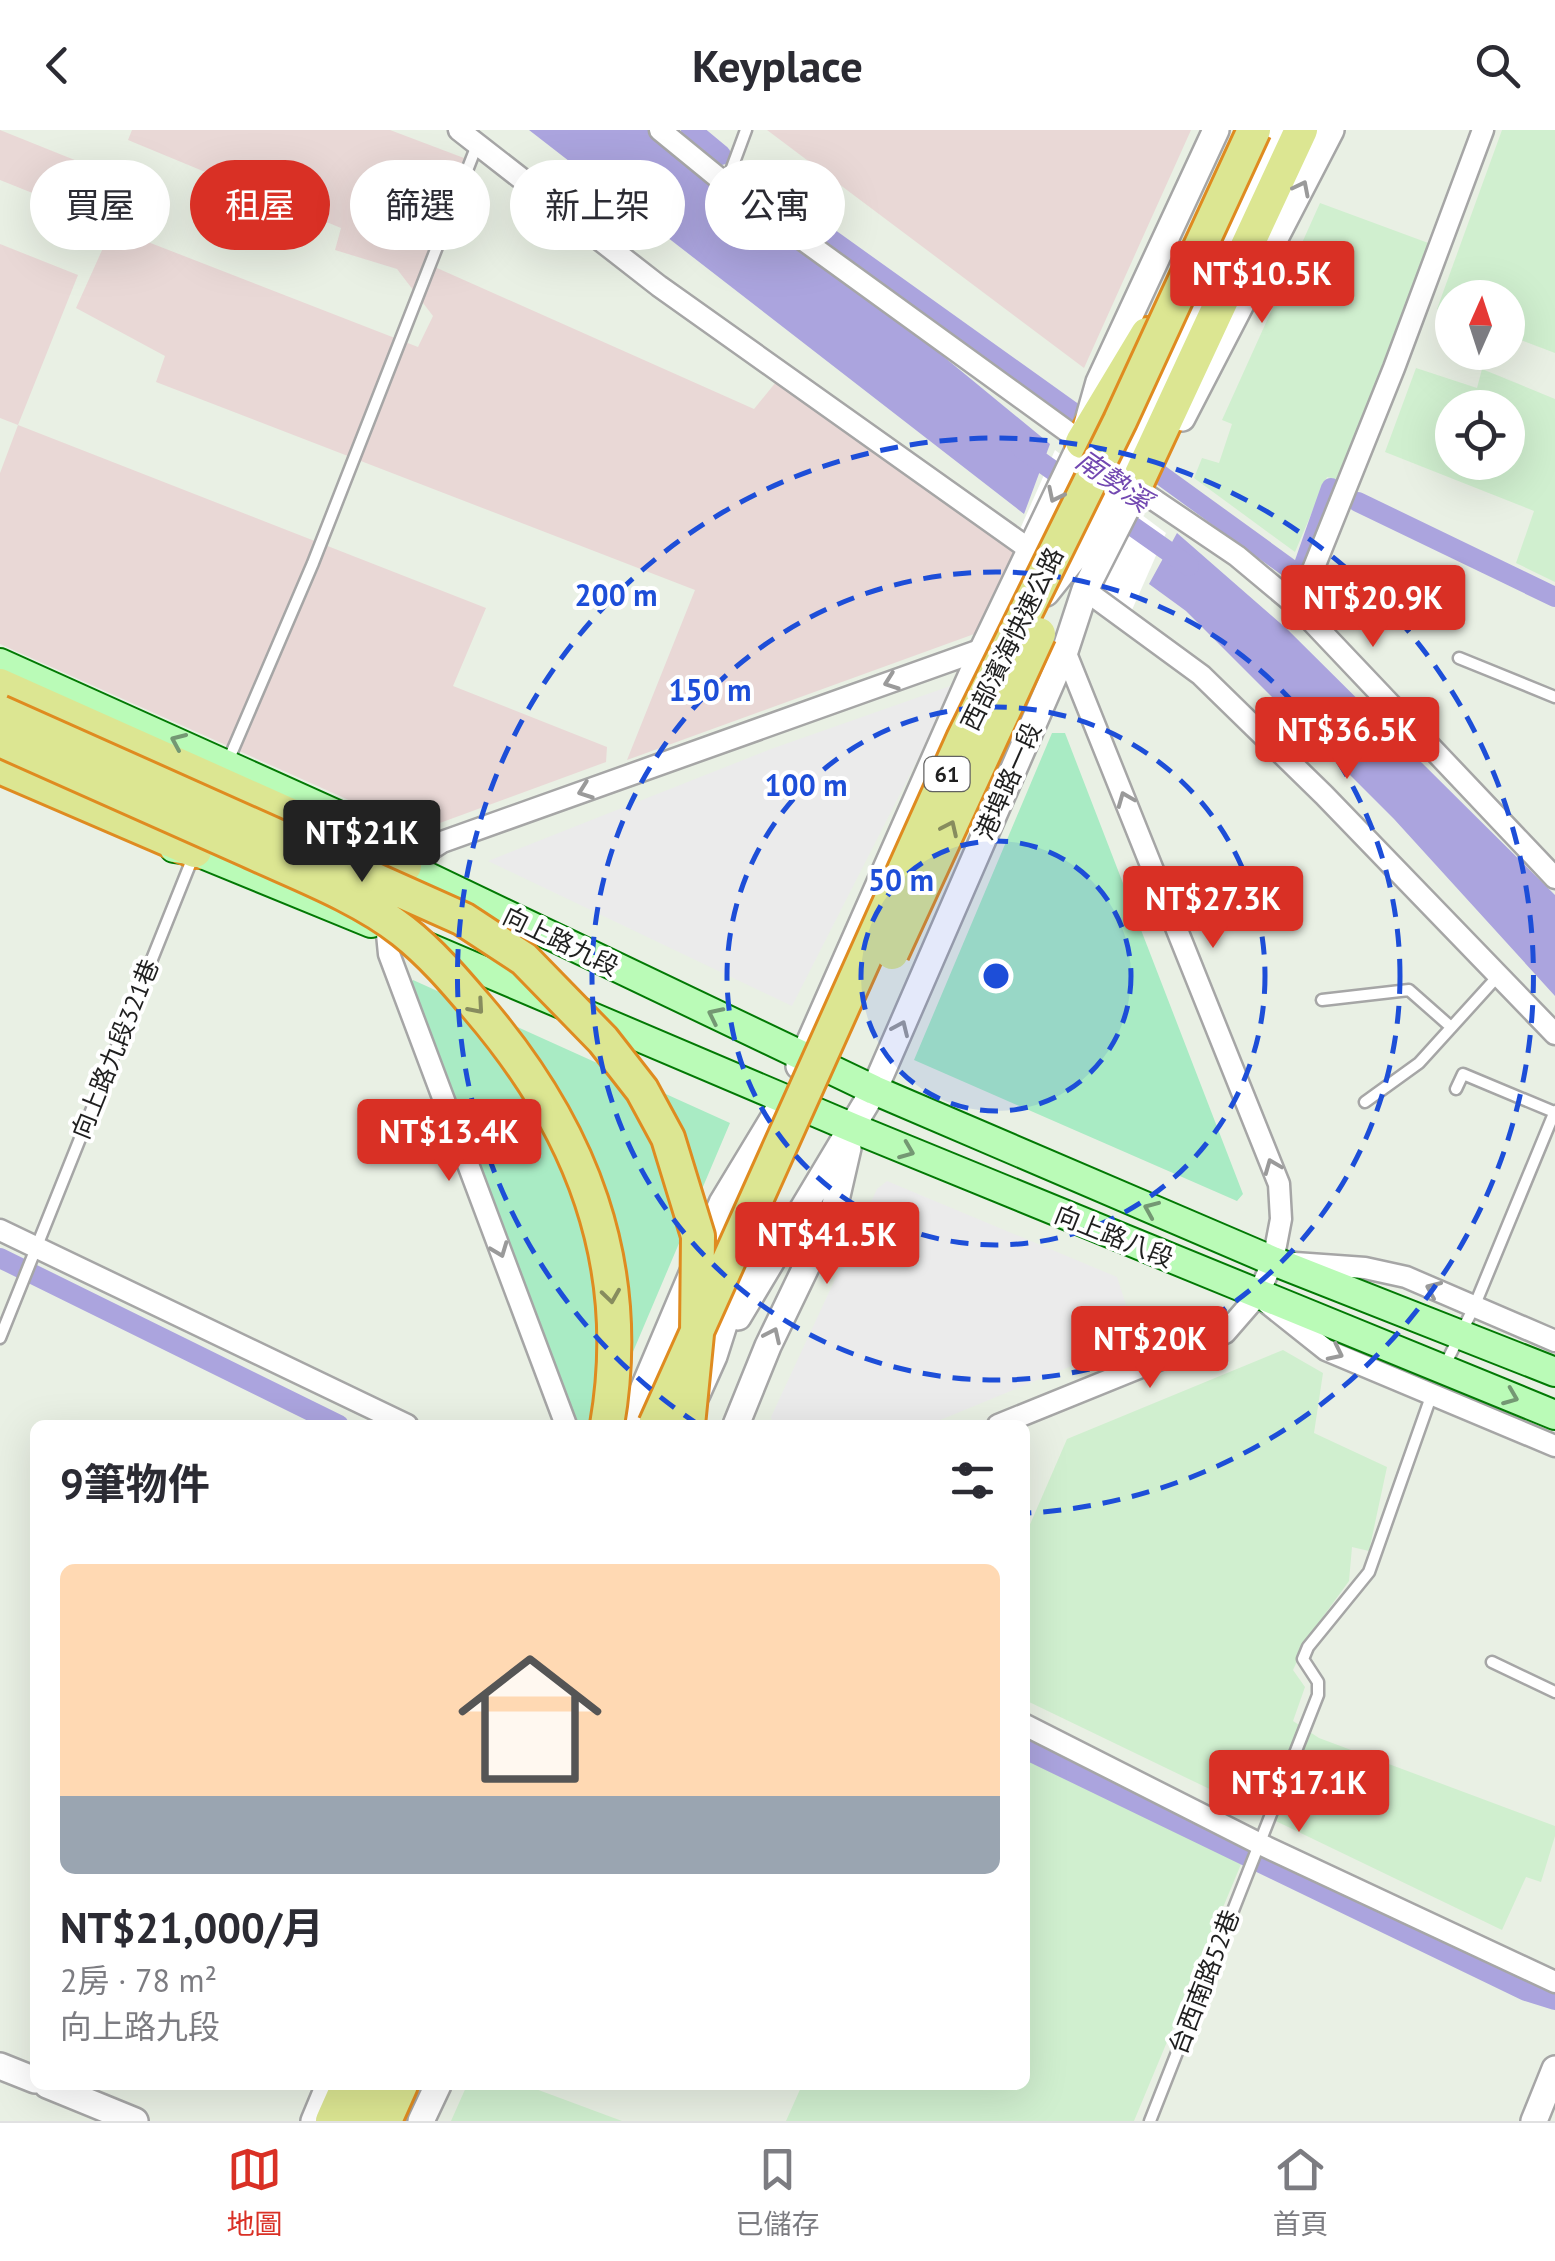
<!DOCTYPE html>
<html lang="zh-TW">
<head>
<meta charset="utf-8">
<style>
	body { margin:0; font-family:"PT Sans","Noto Sans TC",sans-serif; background:#f7f7f7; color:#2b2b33; height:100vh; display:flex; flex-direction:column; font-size:38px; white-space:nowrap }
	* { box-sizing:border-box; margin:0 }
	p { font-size:32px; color:#7c7c81 }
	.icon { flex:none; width:55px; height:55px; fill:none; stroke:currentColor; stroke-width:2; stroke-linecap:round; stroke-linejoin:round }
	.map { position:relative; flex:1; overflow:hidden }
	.panel { position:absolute; left:30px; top:1290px; width:1000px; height:670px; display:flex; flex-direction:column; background:#fff; border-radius:15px; box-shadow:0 10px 40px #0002 }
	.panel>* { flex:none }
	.top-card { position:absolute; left:30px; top:30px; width:1000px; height:90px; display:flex; gap:20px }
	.needle { width:65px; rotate:3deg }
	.buttons { position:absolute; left:1435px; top:150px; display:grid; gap:20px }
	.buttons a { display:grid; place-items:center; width:90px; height:90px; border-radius:50%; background:#fff; box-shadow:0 10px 40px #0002; font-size:50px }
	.price { position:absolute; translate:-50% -85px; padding:0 22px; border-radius:10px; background:#d93025; color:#fff; font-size:32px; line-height:65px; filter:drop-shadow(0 2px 5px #0008) }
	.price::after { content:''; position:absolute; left:50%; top:60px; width:30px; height:22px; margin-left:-15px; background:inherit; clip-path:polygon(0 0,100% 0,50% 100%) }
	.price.selected { background:#222; color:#fff }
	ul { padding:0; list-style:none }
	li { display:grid; align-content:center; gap:20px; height:530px; padding:0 30px }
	li span { display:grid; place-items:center; height:310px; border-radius:15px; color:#555 }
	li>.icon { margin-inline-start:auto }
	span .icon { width:180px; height:180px; fill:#fffc; stroke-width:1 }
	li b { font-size:42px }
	h2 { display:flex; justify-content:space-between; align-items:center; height:120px; padding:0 30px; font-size:42px }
	.tag { padding:0 35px; border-radius:45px; background:#fff; box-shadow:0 10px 40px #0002; font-size:35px; line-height:90px }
	.tag.selected { background:#d93025; color:#fff }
	header { display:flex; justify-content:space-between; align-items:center; height:130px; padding:0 30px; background:#fff; font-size:45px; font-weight:800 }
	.tab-bar { display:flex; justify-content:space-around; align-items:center; height:140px; border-top:2px solid #e1e1e2; background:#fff; font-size:28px; color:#7c7c81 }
	.tab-bar a { display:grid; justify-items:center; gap:5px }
	.tab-bar .selected { color:#d93025 }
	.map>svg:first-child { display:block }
	.industrial { fill:#e9d8d6 }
	.farmland { fill:#d0efcf; fill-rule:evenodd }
	.grass { fill:#a9ebc4 }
	.parking { fill:#ebebeb }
	.water { fill:#aba4de }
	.pier { fill:#fff }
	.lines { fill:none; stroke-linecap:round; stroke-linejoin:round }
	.canal { stroke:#aba4de; stroke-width:20 }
	.service-casing { stroke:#a6a6a6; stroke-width:15 }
	.minor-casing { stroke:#a6a6a6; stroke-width:25 }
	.tertiary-casing { stroke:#a6a6a6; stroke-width:30 }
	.secondary-casing { stroke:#027904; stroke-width:32 }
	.trunk-casing { stroke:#df8b20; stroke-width:38 }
	.service { stroke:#fff; stroke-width:10 }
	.minor { stroke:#fff; stroke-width:20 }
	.tertiary { stroke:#fff; stroke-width:25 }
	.secondary { stroke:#bafbb7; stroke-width:28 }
	.trunk { stroke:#dce692; stroke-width:32 }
	.trunk-bridge-casing { stroke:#df8b20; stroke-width:38; stroke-linecap:butt }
	.trunk-bridge { stroke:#dce692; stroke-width:32 }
	.oneway { stroke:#9a9a9a }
	.oneway2 { stroke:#749873 }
	.oneway3 { stroke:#878c5e }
	.ring { fill:none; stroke:#1d4ed8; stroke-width:5; stroke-dasharray:18 12 }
	.labels { text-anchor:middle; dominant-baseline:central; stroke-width:8; stroke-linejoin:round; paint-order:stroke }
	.shield { fill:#fff; stroke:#626262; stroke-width:2.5 }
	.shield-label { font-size:22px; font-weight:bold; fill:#1f1f1f }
	.street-label { font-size:25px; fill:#1f1f1f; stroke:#fff }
	.water-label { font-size:28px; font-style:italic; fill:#7248b1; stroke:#fff }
	.centre { fill:#1d4ed8; stroke:#fff; stroke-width:5 }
	.ring-label { font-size:30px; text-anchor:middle; font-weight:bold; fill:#1d4ed8; stroke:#fff; stroke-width:8; stroke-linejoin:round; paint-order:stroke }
</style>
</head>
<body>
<header><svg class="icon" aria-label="back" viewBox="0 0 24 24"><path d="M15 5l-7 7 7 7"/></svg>Keyplace<svg class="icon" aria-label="search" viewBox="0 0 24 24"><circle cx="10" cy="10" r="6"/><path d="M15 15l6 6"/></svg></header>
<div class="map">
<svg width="1555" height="1991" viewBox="0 0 1555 1991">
	<rect width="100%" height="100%" fill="#e9f0e4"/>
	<path class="industrial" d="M0,0L117,47L100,90L0,50Z
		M132,0H390L464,28L428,134L754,279L776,252L1016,418L988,499L627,630L695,460L156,252L165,226L76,178L112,98L418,217L433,186L397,139L335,120L341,98L128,10Z
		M767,0H1191L1084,238Z
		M0,114L78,145L18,295L486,478L453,556L607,617L606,632L418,701L0,514V343L18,295L0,288Z"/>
	<path class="farmland" d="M1502,0H1555V223L1508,205V168H1452V184L1437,179Z
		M1320,73L1431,114L1337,350L1327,347L1295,422L1194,348L1202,328L1219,333L1232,294L1222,290Z
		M1416,238L1477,258L1482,239L1555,269V452L1516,433L1534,381L1385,322ZM1452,278H1508V332H1452Z
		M1283,1220L1323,1243L1314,1303L1387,1337L1369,1421L1352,1417L1349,1451L1309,1506L1293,1540L1305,1557L1293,1591L1319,1608L1555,1696V1706L1541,1752L1526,1747L1502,1800L1025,1570V1406L1067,1309Z
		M1025,1624L1244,1727L1134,1991H786L802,1955H1025Z
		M467,1955H525L622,1991H451Z"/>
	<path class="grass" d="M1052,603H1065L1243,1064L1237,1071L914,930Z
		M413,850L730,993L602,1295H569L407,859Z"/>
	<path class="parking" d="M956,554L792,876L488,731L771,619Z
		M887,1051L1117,1147L1137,1209L928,1295H773L771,1287L877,1059Z"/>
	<path class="water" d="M529,0H668L1050,314L1024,384Z
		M1177,403L1287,499L1555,765V866L1394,689L1186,481L1149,454Z"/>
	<path class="pier" d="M1055,320L1166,403L1128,489L1017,406Z"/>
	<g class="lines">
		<path class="canal" d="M691,0L721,25
			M745,45L776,70L1078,286
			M1021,318L1075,356
			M1158,343L1300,446L1331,358
			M1358,372L1555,467
			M1111,381L1189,436
			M0,1128L339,1295
			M1025,1619L1526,1861L1555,1870"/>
		<g class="service-casing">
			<path id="service" d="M726,54L746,0
				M1459,528L1555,567
				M228,631L313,433L477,15
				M1322,870L1409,860L1451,897
				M1456,959L1463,944L1554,982
				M1365,972L1419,933L1498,846
				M0,1208L193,727
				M1444,1237L1474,1177L1555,981
				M1492,1532L1555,1562
				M1150,1991L1318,1565V1552L1303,1529L1308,1517L1369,1442L1433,1261"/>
		</g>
		<g class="minor-casing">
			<path id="minor" d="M459,0L659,156L1029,419
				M660,0L726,54L1082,312
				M1135,357L1237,426L1298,477L1555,748
				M1085,460L1201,545L1324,665L1555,904
				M1298,477L1394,238L1483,0
				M399,744L405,736L442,712L983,519
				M385,783L389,824L566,1295
				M0,1100L407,1295
				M1295,1133L1365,1138L1406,1147L1555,1211
				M1267,1173L1326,1220L1555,1316
				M998,1295L1225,1203L1258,1165L1273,1131L1281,1089L1279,1054L1065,521
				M1025,1595L1260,1714L1555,1852"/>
		</g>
		<g class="tertiary-casing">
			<path id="tertiary" d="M1182,288L1331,0
				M1046,463L1086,413L1278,0
				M799,936L983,519L1082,312L1099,252L1216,0
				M738,1187L874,960L1065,521L1085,460L1145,342
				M697,1264L714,1226L750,1113
				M628,1295L722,1073L785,969
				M736,1295L768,1216L834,1079L848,1018
				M0,1936L35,1950
				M47,1955L135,1991
				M314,1991L329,1955
				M421,1991L438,1955
				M1534,1991L1555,1939"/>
		</g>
		<g class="secondary-casing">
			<path id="secondary" d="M0,533L360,695L405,736L874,960L1273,1131L1555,1242
				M174,718L195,721L371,793
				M425,816L853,998L1555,1285"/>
		</g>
		<g class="trunk-casing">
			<path id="trunk" d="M1082,312L1147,204
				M1135,357L1301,0
				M0,555L405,736
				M0,637L195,721
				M332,1991L348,1955
				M358,1991L375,1955
				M385,1991L401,1955"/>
		</g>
		<use href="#service" class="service"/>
		<use href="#minor" class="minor"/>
		<use href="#tertiary" class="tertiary"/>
		<use href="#secondary" class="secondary"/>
		<use href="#trunk" class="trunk"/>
		<g class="trunk-bridge-casing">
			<path id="trunk-bridge" d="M0,582L463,789L524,829L603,910L642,960L668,1008L698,1106L697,1204L688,1295
				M0,610C83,647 166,684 249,721C299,744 360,767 403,801C431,823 454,850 477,877C581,998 635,1134 607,1295
				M892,823L1039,504
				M655,1295L963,609L1120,291L1254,0"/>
		</g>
		<use href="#trunk-bridge" class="trunk-bridge"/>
	</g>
	<defs><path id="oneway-chevron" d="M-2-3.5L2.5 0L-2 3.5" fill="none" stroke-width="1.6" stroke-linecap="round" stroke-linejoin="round" transform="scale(2.5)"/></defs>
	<g class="oneway">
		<use href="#oneway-chevron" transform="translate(1302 58) rotate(-63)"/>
		<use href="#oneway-chevron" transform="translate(1055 365) rotate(116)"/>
		<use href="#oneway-chevron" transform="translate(891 552) rotate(160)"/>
		<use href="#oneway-chevron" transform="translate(585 661) rotate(160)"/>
		<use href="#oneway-chevron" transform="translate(1125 669) rotate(-112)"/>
		<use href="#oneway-chevron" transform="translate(901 898) rotate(-66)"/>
		<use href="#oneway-chevron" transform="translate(1272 1036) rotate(-112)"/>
		<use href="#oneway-chevron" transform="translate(500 1120) rotate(69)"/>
		<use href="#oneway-chevron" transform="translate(1433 1159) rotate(-156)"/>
		<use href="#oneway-chevron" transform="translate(773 1205) rotate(-65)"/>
		<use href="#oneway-chevron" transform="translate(1336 1223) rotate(26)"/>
	</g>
	<g class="oneway2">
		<use href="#oneway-chevron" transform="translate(178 611) rotate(-156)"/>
		<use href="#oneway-chevron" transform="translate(715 885) rotate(-154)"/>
		<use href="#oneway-chevron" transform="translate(907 1021) rotate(22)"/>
		<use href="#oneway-chevron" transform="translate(1151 1079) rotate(-157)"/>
		<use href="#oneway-chevron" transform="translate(1511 1267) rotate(22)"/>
	</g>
	<g class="oneway3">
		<use href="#oneway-chevron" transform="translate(950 698) rotate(-65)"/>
		<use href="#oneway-chevron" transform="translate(477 877) rotate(49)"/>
		<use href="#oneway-chevron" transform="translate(611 1166) rotate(82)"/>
	</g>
	<circle cx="996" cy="846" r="135" fill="#1d4ed8" fill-opacity=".12"/>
	<g class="ring">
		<circle cx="996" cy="846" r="135"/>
		<circle cx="996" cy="846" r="269"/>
		<circle cx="996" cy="846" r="404"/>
		<path d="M699 1295A538 538 0 1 1 1029 1383"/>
	</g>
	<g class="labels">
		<rect class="shield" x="924.5" y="627" width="45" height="34" rx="8"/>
		<g class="shield-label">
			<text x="947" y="644">61</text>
		</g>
		<g class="street-label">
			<text transform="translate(1012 509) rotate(-64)">西部濱海快速公路</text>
			<text transform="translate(1008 651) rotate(-66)">港埠路一段</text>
			<text transform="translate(561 811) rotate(26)">向上路九段</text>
			<text transform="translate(115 919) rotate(-68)">向上路九段321巷</text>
			<text transform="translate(1114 1106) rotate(22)">向上路八段</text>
			<text transform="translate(1204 1852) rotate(-69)">台西南路52巷</text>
		</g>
		<g class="water-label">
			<text transform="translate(1114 350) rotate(35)">南勢溪</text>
		</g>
	</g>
	<circle cx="996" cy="846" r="15" class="centre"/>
	<g class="ring-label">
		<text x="616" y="476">200 m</text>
		<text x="710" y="571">150 m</text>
		<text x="806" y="666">100 m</text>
		<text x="901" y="761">50 m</text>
	</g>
</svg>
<div class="buttons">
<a><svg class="needle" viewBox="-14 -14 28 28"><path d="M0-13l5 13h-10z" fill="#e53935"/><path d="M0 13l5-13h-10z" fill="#7c7c81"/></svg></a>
<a><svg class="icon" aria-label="locate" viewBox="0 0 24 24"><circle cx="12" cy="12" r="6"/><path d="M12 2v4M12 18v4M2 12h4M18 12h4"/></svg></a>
</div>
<b class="price" style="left:1262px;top:196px">NT$10.5K</b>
<b class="price" style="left:1373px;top:520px">NT$20.9K</b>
<b class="price" style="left:1347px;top:652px">NT$36.5K</b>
<b class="price selected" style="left:362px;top:755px">NT$21K</b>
<b class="price" style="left:1213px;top:821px">NT$27.3K</b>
<b class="price" style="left:449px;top:1054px">NT$13.4K</b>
<b class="price" style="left:827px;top:1157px">NT$41.5K</b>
<b class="price" style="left:1150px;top:1261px">NT$20K</b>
<b class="price" style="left:1299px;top:1705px">NT$17.1K</b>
<div class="top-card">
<a class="tag">買屋</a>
<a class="tag selected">租屋</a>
<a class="tag">篩選</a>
<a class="tag">新上架</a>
<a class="tag">公寓</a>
</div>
<section class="panel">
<h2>9筆物件<svg class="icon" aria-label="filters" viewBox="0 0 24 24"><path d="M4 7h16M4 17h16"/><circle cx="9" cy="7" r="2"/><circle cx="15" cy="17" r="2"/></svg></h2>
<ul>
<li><span style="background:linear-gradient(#ffd9b3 75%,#9aa5b1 0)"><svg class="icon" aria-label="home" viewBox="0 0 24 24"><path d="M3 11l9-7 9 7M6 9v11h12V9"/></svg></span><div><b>NT$21,000/月</b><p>2房 · 78 m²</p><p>向上路九段</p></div></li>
</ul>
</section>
</div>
<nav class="tab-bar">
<a class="selected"><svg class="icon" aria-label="map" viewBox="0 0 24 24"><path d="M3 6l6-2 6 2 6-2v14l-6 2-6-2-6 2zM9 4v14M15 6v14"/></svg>地圖</a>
<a><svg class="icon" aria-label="saved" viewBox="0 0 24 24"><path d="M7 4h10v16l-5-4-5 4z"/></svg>已儲存</a>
<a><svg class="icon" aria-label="home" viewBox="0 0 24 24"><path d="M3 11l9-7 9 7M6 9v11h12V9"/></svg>首頁</a>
</nav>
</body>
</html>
